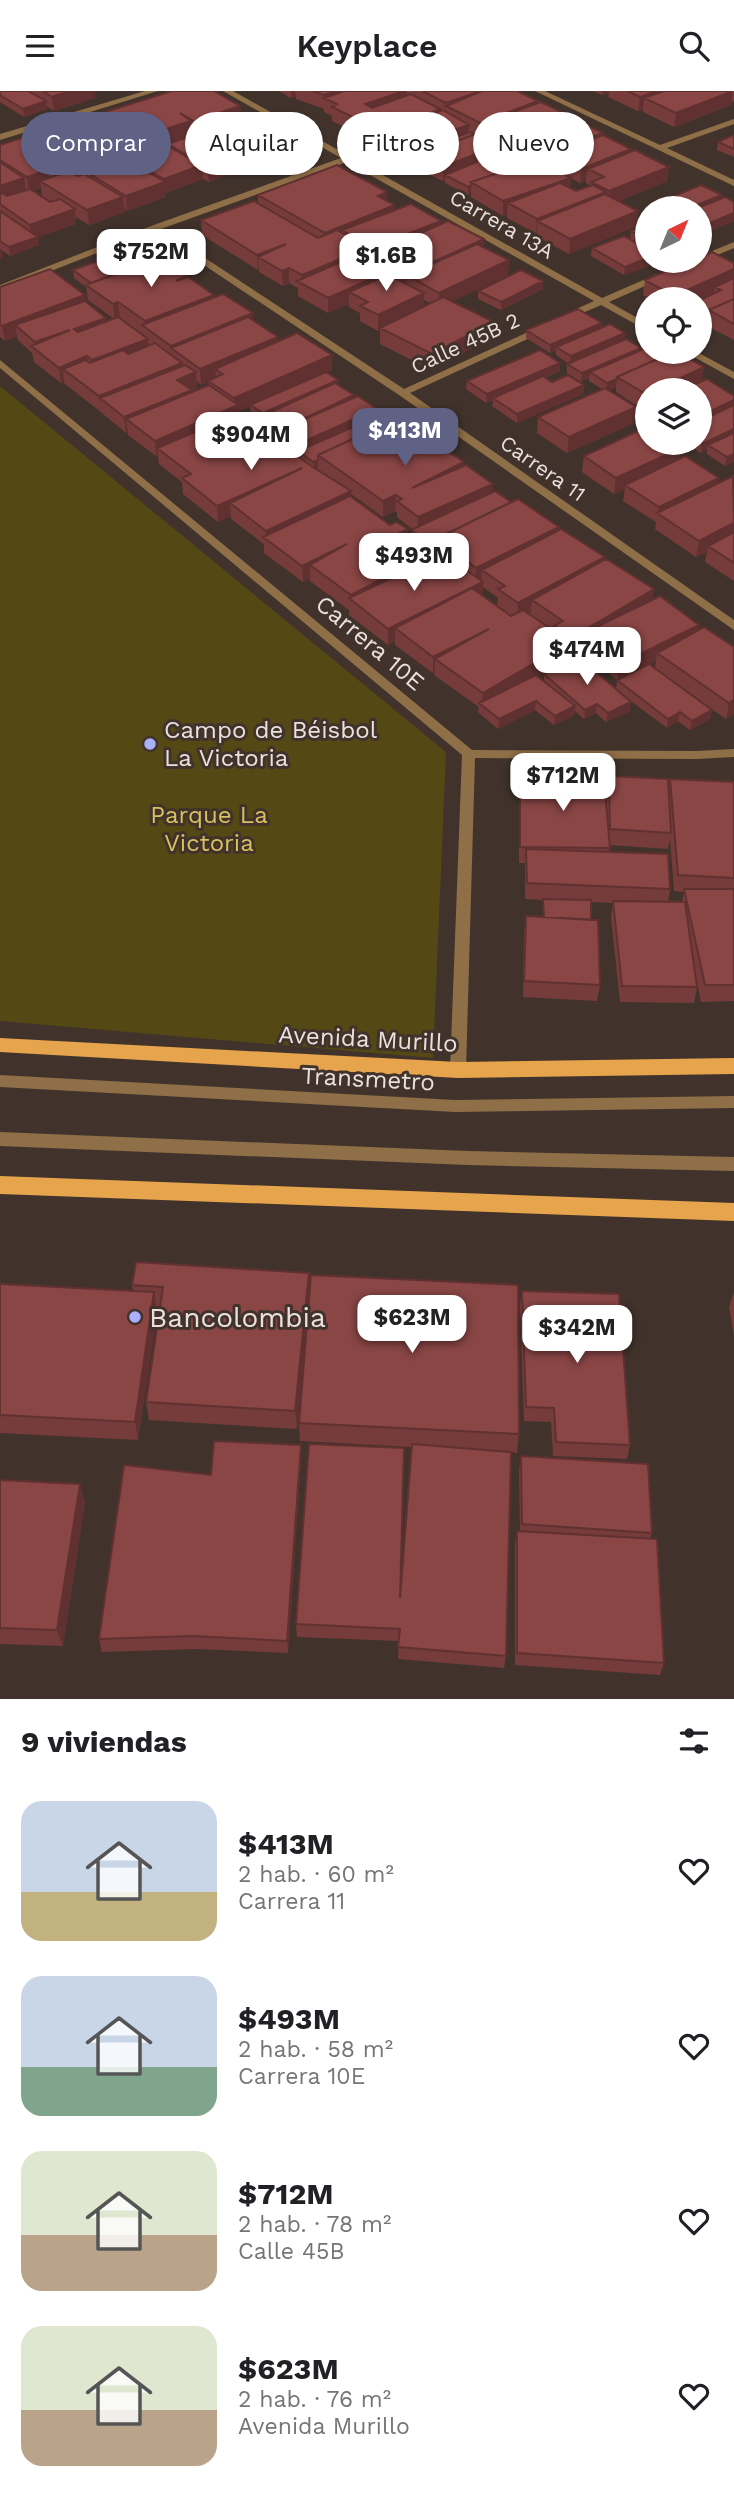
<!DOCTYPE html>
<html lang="es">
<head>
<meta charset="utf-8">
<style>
	body { margin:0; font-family:"Work Sans",sans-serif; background:#f6f6f6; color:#202124; height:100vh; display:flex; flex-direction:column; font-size:26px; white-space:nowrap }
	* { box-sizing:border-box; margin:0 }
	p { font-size:23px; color:#757577 }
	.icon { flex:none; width:38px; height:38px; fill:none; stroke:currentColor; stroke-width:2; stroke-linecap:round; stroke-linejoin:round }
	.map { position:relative; height:1608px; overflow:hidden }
	.side { display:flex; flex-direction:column; background:#fff; flex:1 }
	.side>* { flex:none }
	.top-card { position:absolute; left:21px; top:21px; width:693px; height:63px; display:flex; gap:14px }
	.needle { width:46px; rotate:43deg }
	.fabs { position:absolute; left:635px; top:105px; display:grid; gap:14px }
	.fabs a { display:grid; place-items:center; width:77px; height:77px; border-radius:50%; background:#fff; box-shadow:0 2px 5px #0004; font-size:35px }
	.price { position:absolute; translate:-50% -60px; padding:0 16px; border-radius:14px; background:#fff; color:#222; font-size:23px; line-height:46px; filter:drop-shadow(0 2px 4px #0008) }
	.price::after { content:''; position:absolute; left:50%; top:42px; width:21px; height:16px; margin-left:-10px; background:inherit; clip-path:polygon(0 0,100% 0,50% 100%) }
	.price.current { background:#5f6185; color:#fff }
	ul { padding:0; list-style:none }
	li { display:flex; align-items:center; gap:21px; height:175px; padding:0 21px }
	li span { display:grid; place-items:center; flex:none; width:196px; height:140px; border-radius:21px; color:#555 }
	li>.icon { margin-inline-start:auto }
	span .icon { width:84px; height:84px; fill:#fffc; stroke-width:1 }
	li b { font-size:30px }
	h2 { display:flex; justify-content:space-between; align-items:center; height:84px; padding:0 21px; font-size:30px }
	.tag { padding:0 24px; border-radius:32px; background:#fff; box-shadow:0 2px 5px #0004; font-size:24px; line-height:63px }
	.tag.current { background:#5f6185; color:#fff }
	header { display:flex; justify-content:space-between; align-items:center; height:91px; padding:0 21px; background:#fff; font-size:32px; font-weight:600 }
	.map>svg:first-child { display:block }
	.green { fill:#544814 }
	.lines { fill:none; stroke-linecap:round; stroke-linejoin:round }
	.lane { fill:#8f6f47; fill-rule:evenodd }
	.street { fill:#8f6f47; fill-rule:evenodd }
	.primary { fill:#e6a44c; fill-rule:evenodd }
	.wall { fill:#763c3b; fill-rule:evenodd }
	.shaded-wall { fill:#603130 }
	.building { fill:#894645; stroke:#603130; stroke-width:2 }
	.poi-dot { fill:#acaffb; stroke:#41332c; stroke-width:2.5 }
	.labels { text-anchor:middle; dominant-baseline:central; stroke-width:6; stroke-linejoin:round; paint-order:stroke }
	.far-street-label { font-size:21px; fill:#eae1dd; stroke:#41332c }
	.street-label { font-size:24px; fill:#eae1dd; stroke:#41332c }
	.poi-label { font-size:24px; fill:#eae1dd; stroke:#41332c; text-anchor:start }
	.park-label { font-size:24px; fill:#d8c15e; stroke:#41332c }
	.near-poi-label { font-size:28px; fill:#eae1dd; stroke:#41332c; text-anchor:start }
</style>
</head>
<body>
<header><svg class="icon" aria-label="menu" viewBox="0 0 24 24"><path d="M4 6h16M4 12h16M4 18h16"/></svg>Keyplace<svg class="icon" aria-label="search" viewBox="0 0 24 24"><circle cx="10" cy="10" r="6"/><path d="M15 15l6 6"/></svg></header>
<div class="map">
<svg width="734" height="1608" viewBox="0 0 734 1608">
	<rect width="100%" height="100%" fill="#41332c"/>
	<path class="green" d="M0,295L446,661L433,967L0,930Z"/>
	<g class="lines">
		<path class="lane" d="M0,984L455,1009L734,1005V1017L455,1021L0,996Z
			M0,1041L468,1060L734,1066V1080L468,1074L0,1055Z"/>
		<path class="street" d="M145,0H158L0,49V43Z
			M223,0H233L602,207L657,183H663V187L609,211L648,233V240L601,214L569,228H563V224L594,210L347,71L161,138L404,298L539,236H545V240L410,302L734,529V539L399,304L153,140L0,200V194L151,135L341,67Z
			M535,0H545L660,54L734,28V33L667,57L734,89V95Z
			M734,151V157L703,170H697H700V165Z
			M685,261H697L734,281V288Z
			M0,269L472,659L696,660L734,658V666L696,668L475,667L466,979L463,983L458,985L453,983L450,979L462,664L0,277Z"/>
		<path class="primary" d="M0,947L458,971L734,967V983L458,987L0,961Z
			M0,1085L734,1112V1130L0,1103Z"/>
	</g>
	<path class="wall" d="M0,0H96L97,1L95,2V7L54,20L46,15L47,18L24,26L0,11Z
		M279,0H517L538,10V12L575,33L603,42V44L631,60L669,76L667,90L619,110L638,120L637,135L569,163L536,145L537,143L507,127V123L503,125L471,106V103L468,104L445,92V89L443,90L420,79V76L418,77L409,72V68L332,30V25L324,21V18L296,8V5L291,7ZM504,57L512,61L511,64L527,72L525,73L503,63ZM571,87L580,92L586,89V92L591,95L576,100L570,97Z
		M593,0H734V11L732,10L731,14L674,36L643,21V19L638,20L608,6L609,2L602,4Z
		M240,15L241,29L214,38V44L210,46L217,50L226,46L224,38L294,52L295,60L271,68V76L256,81L243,74V78L209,91L202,87L203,88L166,102V106L127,120L125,118V121L89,134L76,126V133L38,146L39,154L10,165L0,158V54L36,49V47L77,36L76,30ZM192,42L195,44L168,53V55L164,53L192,44ZM41,97L42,105L52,111H50L33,99Z
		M734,44V66L717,59L718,51Z
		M387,101V110L395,120L441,133L484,148L483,156L509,169L508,184L452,210L493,246L431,279L380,253V238L378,240L360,230V222L349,216V213L328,222L298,205V197L289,192L283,195L259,181V179H258L202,144L201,129L258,112V104ZM424,209L430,212L424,215Z
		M722,104L721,108L734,111V130L700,144V117H654L655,113Z
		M648,133V158L630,148L631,140Z
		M592,157L656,172L624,184L591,165Z
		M147,171L188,184L189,187L214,206L253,222V230L278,250L332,264V279L327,281L338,294L377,326L405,332L464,375L492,401L559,436V439L605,466V468L653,509L699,534L698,539L734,556V623L726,628L700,610L712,619L710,628L690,639L678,630L667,637L623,604L630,620L606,631L596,622L584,628L575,620L574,624L554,634L535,619L498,638L478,621L479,616L434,584L435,581L433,582L395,554V550L388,554L349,524V519L310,490V488L303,491L264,462V453L231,428V425L218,431L183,403L182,391L159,373L158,365H156L128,344V341L126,342L102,322L101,321L65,293L64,291L61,292L34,271L32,262L18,249L17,245L5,250L0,246V196L85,204L86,211L106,231L114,228L88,209L86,196L74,187L73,179ZM119,227H120L143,244ZM197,290L201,294L208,291L209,294L192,301L191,299L197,297ZM250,315L251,323L262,330V334L278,345V349L297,362H298L299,365L239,323L238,321ZM351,403L383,426L395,420L397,421V426L412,438L411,447L430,461L445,453V459L450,463V474L455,478L446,482L411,478L394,461L407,454L408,438L390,434L351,406ZM483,496L498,507L497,515L512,525L482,505ZM561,557L570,563L580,557V559L617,589L616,598L544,583V590L538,585L557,574L558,564L561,563ZM656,570L655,577L650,573Z
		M734,172V249L707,235L708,230L703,232L700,231V209L713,203L714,201L698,208H651L643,204L645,189Z
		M543,190V198L501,219L478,208V200Z
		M602,232V237L624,249L641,257L640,259L662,266L704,276L702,290L734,305V371L725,375L707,363V358L701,362L685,352H700V299H648L644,319L616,301V296L609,299L634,332L567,362L537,342L538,326L602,298L589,290V287L581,291L567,282V273H569L556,264V260L550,262L526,247V239Z
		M560,272V280L545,287L552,291L584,294L583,303L517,332L492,315L493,309L486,312L466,298L467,290Z
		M681,357L679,368L718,392L734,385V490L705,471L707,461L696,466L655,438L656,431L623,410L625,398L614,403L582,381L584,365Z
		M609,685L668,696L670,688L734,691V910L701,911L695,881L697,896L694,912L620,911L611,826L613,812L591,811V829L600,894L597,910L523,906L524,842L526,825L543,826V809L525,808V772H519V702L520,686L607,725V701ZM670,747L674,800L684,801L682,811H668L670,798L609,761L610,754L668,758Z
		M309,1182L310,1201L519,1343L517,1362L511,1361L506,1565L504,1577L398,1568L399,1550L297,1546L296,1533L400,1507L411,1356L300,1350L299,1332L309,1208L297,1338L149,1329L146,1311L160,1215H156L157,1220L138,1349L0,1342V1193L133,1200L132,1194Z
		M522,1200L630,1354L627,1368L553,1365L551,1331L524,1330L520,1215Z
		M734,1201V1245L729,1216Z
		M301,1354V1368L288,1562L196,1558L102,1561L99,1548L211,1384Z
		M521,1365L652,1442L650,1447L664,1572L660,1584L515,1574V1453L517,1440H520L519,1379Z
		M0,1389L85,1411L63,1555L0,1553Z"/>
	<path class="shaded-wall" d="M70,0H96L97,1L95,2V7L54,20L52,6Z
		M291,0H295L296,5L291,7Z
		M337,0H379L337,13L324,7V4Z
		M404,0H407V13L365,28V13Z
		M602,0H609V2L602,4Z
		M657,0H693L644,7L643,19L638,20L640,6Z
		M733,0L731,14L674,36L676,22Z
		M46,10L47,18L24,26L23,18Z
		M538,10L537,24L483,32V45L479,46L480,32Z
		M240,15L241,29L214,38V44L202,48L201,34L207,26Z
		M576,28L574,42L514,51V48Z
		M191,30L192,44L126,66L127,71L121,73L120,59L150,43Z
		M469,34L468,48L409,64L408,68L409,54Z
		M603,42L601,56L553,63L552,74L539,79L540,65Z
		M294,52L295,60L271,68V76L256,81V73L265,70V62Z
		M504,52L503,67L445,84V89L443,90V76Z
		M631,58L630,72L588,78L586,89L580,92L581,78Z
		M114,60L116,75L85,80L86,85L54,96L52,81Z
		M243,64V78L209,91L208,76Z
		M420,68V76L418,77V69Z
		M202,74L203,88L166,102V106L127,120L126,105L164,91V88Z
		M669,76L667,90L608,115L609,100Z
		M48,79L50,94L40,90L41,97L29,101L27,86Z
		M24,87L26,101L0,110V95Z
		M571,87L569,101L508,112L507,123L503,125V110Z
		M471,95V103L468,104V96Z
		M387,101V116L378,105Z
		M606,101L605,116L537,130V143H536L537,128Z
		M722,104L720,112L700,117H689Z
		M123,106L125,121L89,134L87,119Z
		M395,114L394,129L342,139V150L325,157V142Z
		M75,118L76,133L38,146L39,154L10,165L9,156L32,148L30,134Z
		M638,120L637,135L569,163L570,148Z
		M734,122V130L700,144V136Z
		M441,130V145L397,157L393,154V164L384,162V167L371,172V157Z
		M484,148L483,163L415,189V179Z
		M358,151L359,166L302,193V184L347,156Z
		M286,153L258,166L259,179H258L257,164Z
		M0,159H2L3,167L0,168Z
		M648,167V170H656V172L624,184L625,176Z
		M509,169L508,184L439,217V202Z
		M400,175V186L407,183V198L349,201V213L328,222V207Z
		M289,177V192L283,195L282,180Z
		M734,178V192L715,196L714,201L698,208H673L674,205Z
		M543,190V198L501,219V211Z
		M424,202V217L378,240V224Z
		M85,204L87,219L15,234L17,245L5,250L2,235Z
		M214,204L215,220L146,236L145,230Z
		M118,211L120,227L115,229L113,213Z
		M253,222V238L172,258L171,255Z
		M709,222L708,230L703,232L704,224Z
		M106,227L108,242L76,254L74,238Z
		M494,231L493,246L431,279L432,263Z
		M602,232L601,241L556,256V260L550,262V254Z
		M625,242L624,251L570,273L571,265Z
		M278,246V262L223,283L215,278L216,288L201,294L200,278Z
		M148,248L149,263L94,285L92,269Z
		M641,257L640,265L590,281L589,287L581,291L582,282Z
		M332,264V279L238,321L239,330L157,357L158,365H156L155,350L234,316V307Z
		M87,265L89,281L63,278L64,291L61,292L59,277Z
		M182,272L183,286L196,281L197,297L179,304L100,307L101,321L99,305Z
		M560,272V280L495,308L493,307V309L486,312L487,303Z
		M704,276L702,292L686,299H655Z
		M617,288L616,296L606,301L607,292Z
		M338,289V297L263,326V322Z
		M584,294L583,303L517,332V323Z
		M192,299L193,315L126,328L128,341L126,342L124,326Z
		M646,303H648V317L644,319Z
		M354,304V313L284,337Z
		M734,309V317L700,333V325Z
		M636,316L634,332L567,362L569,346Z
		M377,318V327L298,360V362H297L296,354Z
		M734,338V346L708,354L707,358L701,362L702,353Z
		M681,357L678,373L625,394V398L614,403L616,387Z
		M734,363V371L725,375L727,366Z
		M318,369V377L314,380L313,371Z
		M464,371L463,387L412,397Z
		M302,377L230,412L231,425L218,431L217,415Z
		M719,387L717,403L658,423L659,416Z
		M493,393L492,409L418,443V426Z
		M351,400V416L267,448L266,440Z
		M396,404L395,420L383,426V410Z
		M734,432V447L708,455L707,461L696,466L699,450Z
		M559,436L557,452L482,479L481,490L475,493L476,477Z
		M408,438L407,454L380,468V452Z
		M446,444L445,453L430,461V452Z
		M347,453L310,474V488L303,491L302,475Z
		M605,466L603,482L532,509L531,521L517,529L518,512Z
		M411,473V490L351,509V504Z
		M483,491L482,507L395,537V550L388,554V538Z
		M654,498L652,515L582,543L580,557L570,563L571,547Z
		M699,534L696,551L657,562L656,570L617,589L620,573Z
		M489,538L435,568V581L433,582V566Z
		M563,546L561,563L558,564L557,574L485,617L482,614L483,602L551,553Z
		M734,609V623L726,628L729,612Z
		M536,610L535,619L498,638L499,628Z
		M631,611L630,620L606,631L608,622Z
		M597,613L596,622L584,628L585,619Z
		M575,615L574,624L554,634L555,625Z
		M712,619L710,628L690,639L692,630Z
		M680,621L678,630L667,637L668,628Z
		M309,1182L310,1201L297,1338L295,1320Z
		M154,1201L157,1220L138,1349L135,1331Z
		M301,1354V1368L288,1562L287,1550Z
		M80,1393L85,1411L63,1555L57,1539Z"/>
	<path class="building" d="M0,0H28L46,10L23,18L0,4Z
		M43,0H70L52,6Z
		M172,0H214L240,15L207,26L213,30L201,34L180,22L191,30L150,43L156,47L120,59L76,30Z
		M312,0H337L324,4Z
		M344,0H404L365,13L372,17L411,3L440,18L409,31L443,19L469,34L409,54L332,16L337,13L324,7Z
		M422,0H481L446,12Z
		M482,0H517L538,10L480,32L446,15Z
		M627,0H657L640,6Z
		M664,0H733L676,22L644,7Z
		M541,11L576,28L514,48L483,32Z
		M253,28L294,52L265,62L224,38Z
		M581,31L603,42L540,65L512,50L544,38L551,42Z
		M75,35L114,60L52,81L48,79L27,86L0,69V54L28,45L47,56L36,47Z
		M202,41L243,64L208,76L168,53Z
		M470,41L475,43L420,64V68L418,69L409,64Z
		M481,41L504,52L443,76L420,64Z
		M603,44L631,58L581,78L553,63Z
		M734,44V58L718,51Z
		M230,45L271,68L256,73L243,66V64L217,50Z
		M164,53L202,74L164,88L126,66Z
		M635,59L669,76L609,100L591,91L604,86L588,78Z
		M501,61L525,73L471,91V95L468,96L445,84Z
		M124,67L165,91L126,105L85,80Z
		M538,69L571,87L503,110L471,91Z
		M0,71L24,87L0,95Z
		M337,74L387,101L378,105L395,114L325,142L258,104Z
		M69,80L77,85L84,83L123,106L87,119L40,90Z
		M560,92L576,100L593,94L606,101L537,128L508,112Z
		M701,94L722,104L689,117H664L655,113Z
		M30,98L50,111L60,108L75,118L30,134L0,113V103L2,102L7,105Z
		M605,103L638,120L570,148L537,130Z
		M725,106L734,111V122L700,136V117H698Z
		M254,110L318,147L337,139L358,151L347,156L357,161L302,184L289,177L282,180L258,166L286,153L257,164L201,129Z
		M411,113L441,130L371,157L342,139Z
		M0,120L38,146L9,156L0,150Z
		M448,130L484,148L415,179L384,162L397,157L393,154Z
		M648,133V149L631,140Z
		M624,145L648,158V167L625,176L592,157Z
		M477,153L509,169L439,202L407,184Z
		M129,159L147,171L91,192L73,179Z
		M369,159L400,175L328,207L297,190Z
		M712,161L734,172V178L674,205L645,189L690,170H700V166Z
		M161,166L188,184L176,190L188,186L214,204L145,230L118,211L113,213L86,194Z
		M50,178L85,204L2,235L0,233V196Z
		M398,179L407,183L397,188L424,202L378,224L360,215L368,211L349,201Z
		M521,179L543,190L501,211L478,200Z
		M734,187V208L709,219V222L704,224L700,222V209L721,199L715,196Z
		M223,203L253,222L171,255L142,234Z
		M443,206L494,231L432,263L380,237Z
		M734,208V233L709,219Z
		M85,210L106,227L74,238L78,241L118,226L148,248L92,269L87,265L59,277L31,255L70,239L35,251L15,234Z
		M578,218L602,232L550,254L526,239Z
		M248,226L278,246L200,278L171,257Z
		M610,233L625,242L571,265L556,256Z
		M297,242L332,264L234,307L208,290L223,283L215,278Z
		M626,248L641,257L582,282L567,273Z
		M155,252L182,272L99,305L63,278L85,269L90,272L123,259L128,263Z
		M646,257H648V261H653L662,266L617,286V288L607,292L590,281Z
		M540,259L560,272L487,303L467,290Z
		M673,261H677L704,276L655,299H648V303H646L617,286Z
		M185,274L196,281L177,289L192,299L124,326L100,307Z
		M326,281L338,289L263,322L250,314Z
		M568,284L584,294L517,323L493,307L543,285L552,291Z
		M707,288L734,305V309L700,325V299H682Z
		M335,292L354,304L284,337L358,305L377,318L296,354L277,340L281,338L262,325Z
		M209,294L238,314L155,350L126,328Z
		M605,297L636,316L569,346L538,326Z
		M734,314V338L702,353L700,352V330Z
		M390,320L405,331L398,327L318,364V369L313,371L298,360Z
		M241,322L311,375L351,400L266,440L230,412L302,377L217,415L182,387L191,383L157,357Z
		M398,327L464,371L412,397L466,374L493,393L418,426L397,410L402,408L396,404L383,410L318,364Z
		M647,336L648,352H672L681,357L616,387L584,365Z
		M734,342V363L727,366L708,354Z
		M685,365L719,387L659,416L625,394Z
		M733,385L734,432L699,450L657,422Z
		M495,400L511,411L446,443V444L430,452L411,439Z
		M350,405L390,434L396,431L408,438L380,452L411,473L351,504L310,474L347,453L302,475L263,446Z
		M518,408L559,436L476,477L450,457L459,453L446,443Z
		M561,438L605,466L518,512L498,498L505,495L482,479Z
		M734,441V472L708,455Z
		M606,468L654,498L571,547L554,535L563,530L532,509Z
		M430,469L446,482L461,475L483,491L388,538L349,507Z
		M472,497L511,525L523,519L563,546L551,553L558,558L483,602L435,568L489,538L433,566L395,537Z
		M660,505L699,534L620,573L582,543Z
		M704,536L734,556V609L729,612L657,562Z
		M580,567L631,611L608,622L597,613L585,619L544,583Z
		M649,573L712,619L692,630L680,621L668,628L617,589Z
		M536,584L575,615L555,625L536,610L499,628L479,612Z
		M609,685L668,688L671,742L610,738Z
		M520,686L604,688L610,757L520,756Z
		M670,688L734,691V787L678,784Z
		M526,758L668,763L670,798L527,792Z
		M684,798H734V894H705Z
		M543,808L591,809V829L544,826Z
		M613,810L685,811L697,896L622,895Z
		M526,825L598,829L600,894L524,890Z
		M136,1171L309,1182L295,1320L146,1311L163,1196L132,1194Z
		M311,1184L518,1194L519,1343L299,1332Z
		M0,1193L154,1201L135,1331L0,1324Z
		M522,1200L619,1203L630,1354L556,1351L554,1317L526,1316Z
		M214,1350L301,1354L287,1550L193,1545L99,1548L124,1374L211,1384Z
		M309,1353L404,1357L400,1507L412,1353L511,1361L506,1565L398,1556L400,1538L296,1533Z
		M521,1365L648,1373L652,1442L522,1433Z
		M0,1389L80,1393L57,1539L0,1537Z
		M517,1440L657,1448L664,1572L517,1562Z"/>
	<g class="poi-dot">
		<circle cx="150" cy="653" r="7"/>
		<circle cx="135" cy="1226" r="7"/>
	</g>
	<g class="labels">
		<g class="far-street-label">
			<text transform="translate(502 133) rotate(30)">Carrera 13A</text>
			<text transform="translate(465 252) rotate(-25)">Calle 45B 2</text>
			<text transform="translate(543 377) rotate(35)">Carrera 11</text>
		</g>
		<g class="street-label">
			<text transform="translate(370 552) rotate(40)">Carrera 10E</text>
			<text transform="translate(368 948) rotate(3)">Avenida Murillo</text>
			<text transform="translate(368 988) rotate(3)">Transmetro</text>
		</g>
		<g class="poi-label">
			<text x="164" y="639">Campo de Béisbol<tspan x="164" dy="28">La Victoria</tspan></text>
		</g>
		<g class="park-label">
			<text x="209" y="724">Parque La<tspan x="209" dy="28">Victoria</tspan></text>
		</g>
		<g class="near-poi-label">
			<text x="149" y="1226">Bancolombia</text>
		</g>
	</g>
</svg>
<div class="fabs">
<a><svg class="needle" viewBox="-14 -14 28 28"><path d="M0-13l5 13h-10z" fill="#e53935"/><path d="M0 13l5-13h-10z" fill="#757577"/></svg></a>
<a><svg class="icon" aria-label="locate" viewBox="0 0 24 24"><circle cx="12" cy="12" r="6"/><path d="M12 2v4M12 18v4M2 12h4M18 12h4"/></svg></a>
<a><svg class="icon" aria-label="layers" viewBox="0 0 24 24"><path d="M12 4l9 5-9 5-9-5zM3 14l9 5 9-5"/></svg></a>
</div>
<b class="price" style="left:151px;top:198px">$752M</b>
<b class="price" style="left:386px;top:202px">$1.6B</b>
<b class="price current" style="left:405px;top:377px">$413M</b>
<b class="price" style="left:251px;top:381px">$904M</b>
<b class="price" style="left:414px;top:502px">$493M</b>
<b class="price" style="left:587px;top:596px">$474M</b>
<b class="price" style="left:563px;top:722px">$712M</b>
<b class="price" style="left:412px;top:1264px">$623M</b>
<b class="price" style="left:577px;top:1274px">$342M</b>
<div class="top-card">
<a class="tag current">Comprar</a>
<a class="tag">Alquilar</a>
<a class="tag">Filtros</a>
<a class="tag">Nuevo</a>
</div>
</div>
<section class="side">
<h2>9 viviendas<svg class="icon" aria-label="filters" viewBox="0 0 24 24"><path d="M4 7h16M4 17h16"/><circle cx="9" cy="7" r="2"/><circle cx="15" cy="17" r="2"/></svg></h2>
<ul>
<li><span style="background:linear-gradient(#c9d6e8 65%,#c2b280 0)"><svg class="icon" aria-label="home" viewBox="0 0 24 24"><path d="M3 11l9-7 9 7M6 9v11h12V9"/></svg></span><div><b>$413M</b><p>2 hab. · 60 m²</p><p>Carrera 11</p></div><svg class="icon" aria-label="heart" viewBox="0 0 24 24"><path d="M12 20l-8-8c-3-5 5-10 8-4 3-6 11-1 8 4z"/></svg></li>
<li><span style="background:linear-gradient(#c9d6e8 65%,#7fa58c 0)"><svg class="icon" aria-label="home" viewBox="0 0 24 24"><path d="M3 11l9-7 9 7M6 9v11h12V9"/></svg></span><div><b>$493M</b><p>2 hab. · 58 m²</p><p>Carrera 10E</p></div><svg class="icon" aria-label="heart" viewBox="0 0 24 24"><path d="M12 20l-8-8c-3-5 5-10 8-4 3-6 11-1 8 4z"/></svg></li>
<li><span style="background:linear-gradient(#dfe7d0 60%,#b9a48a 0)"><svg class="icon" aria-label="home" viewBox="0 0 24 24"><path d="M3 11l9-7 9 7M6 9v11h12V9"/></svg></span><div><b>$712M</b><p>2 hab. · 78 m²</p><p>Calle 45B</p></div><svg class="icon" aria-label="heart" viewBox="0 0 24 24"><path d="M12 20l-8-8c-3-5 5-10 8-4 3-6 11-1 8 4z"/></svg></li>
<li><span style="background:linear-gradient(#dfe7d0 60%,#b9a48a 0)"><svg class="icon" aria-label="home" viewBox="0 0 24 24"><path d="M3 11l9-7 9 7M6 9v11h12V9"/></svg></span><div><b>$623M</b><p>2 hab. · 76 m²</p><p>Avenida Murillo</p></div><svg class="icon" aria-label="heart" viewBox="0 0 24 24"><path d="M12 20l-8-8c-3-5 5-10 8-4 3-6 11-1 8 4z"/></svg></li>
</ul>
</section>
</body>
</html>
